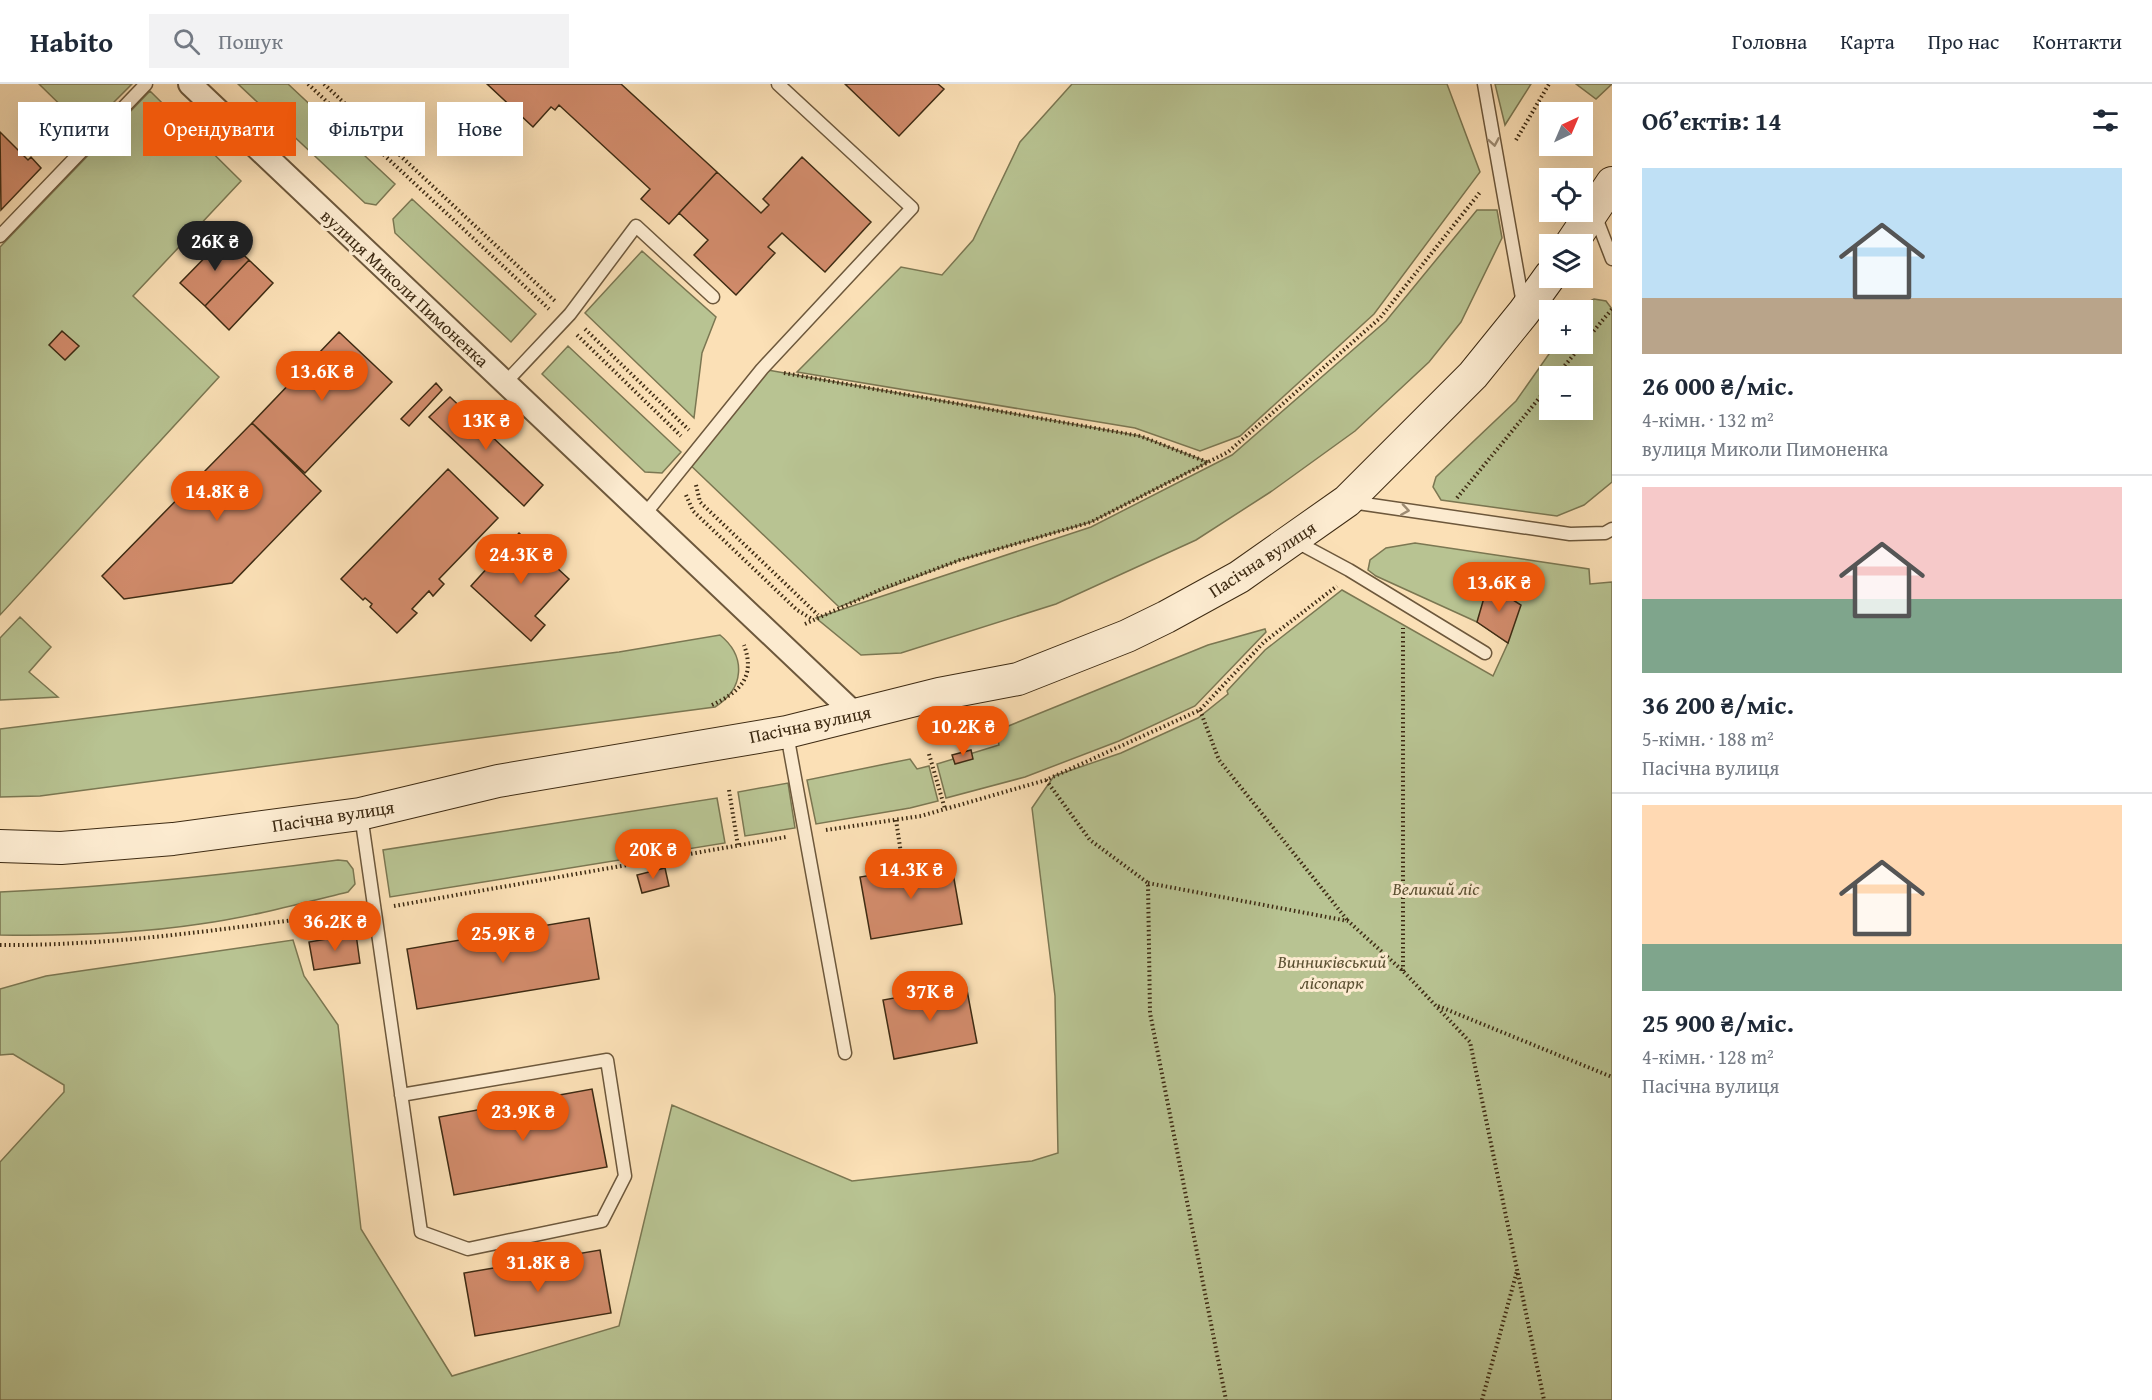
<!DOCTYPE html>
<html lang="uk">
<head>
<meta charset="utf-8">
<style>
	body { margin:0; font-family:"Gentium Book Plus",serif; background:#f2f2f3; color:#1f2937; height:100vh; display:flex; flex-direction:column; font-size:22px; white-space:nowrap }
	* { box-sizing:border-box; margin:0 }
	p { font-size:20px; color:#747a83 }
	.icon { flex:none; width:33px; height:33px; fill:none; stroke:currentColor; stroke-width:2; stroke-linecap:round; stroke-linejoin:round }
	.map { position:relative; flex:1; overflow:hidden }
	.details { display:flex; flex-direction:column; background:#fff; width:540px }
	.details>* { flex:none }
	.top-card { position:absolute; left:18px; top:18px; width:570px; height:54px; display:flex; gap:12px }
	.needle { width:39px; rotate:44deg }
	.controls { position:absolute; left:1539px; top:18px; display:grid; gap:12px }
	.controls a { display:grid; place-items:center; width:54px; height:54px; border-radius:0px; background:#fff; box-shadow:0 6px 24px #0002; font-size:30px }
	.price { position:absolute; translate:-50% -51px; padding:0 14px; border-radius:21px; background:#ea580c; color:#fff; font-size:20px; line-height:39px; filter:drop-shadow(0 2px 3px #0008) }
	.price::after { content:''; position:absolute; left:50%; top:36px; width:18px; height:14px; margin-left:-9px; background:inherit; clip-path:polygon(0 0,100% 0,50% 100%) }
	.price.active { background:#222; color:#fff }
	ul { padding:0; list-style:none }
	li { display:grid; align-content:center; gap:12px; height:318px; padding:0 30px }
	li+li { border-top:2px solid #e0e1e3 }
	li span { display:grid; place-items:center; height:186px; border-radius:0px; color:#555 }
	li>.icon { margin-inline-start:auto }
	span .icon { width:108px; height:108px; fill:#fffc; stroke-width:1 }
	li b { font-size:26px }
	h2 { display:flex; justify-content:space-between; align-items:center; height:72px; padding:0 30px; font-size:26px }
	.chip { padding:0 21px; border-radius:0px; background:#fff; box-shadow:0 6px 24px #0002; font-size:21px; line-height:54px }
	.chip.active { background:#ea580c; color:#fff }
	header { display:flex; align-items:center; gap:36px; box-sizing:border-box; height:84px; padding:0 30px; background:#fff; border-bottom:2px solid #e0e1e3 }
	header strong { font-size:28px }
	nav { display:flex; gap:33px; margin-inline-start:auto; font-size:21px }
	.search { width:420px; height:54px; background:#f2f2f3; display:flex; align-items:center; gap:15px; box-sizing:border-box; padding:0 21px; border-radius:0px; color:#747a83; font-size:22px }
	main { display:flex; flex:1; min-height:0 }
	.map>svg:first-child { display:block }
	.green { fill:#b8c392; stroke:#7b7752; stroke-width:1.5; fill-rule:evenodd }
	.building { fill:#d18b6b; stroke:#3e2b13; stroke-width:1.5 }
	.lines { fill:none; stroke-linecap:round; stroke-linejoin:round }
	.lane-casing { stroke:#6d583c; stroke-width:15 }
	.street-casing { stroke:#6d583c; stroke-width:26 }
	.secondary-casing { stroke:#3e2b13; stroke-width:34 }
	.path { stroke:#3e2b13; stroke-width:4; stroke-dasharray:1.5 3; stroke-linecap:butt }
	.lane { stroke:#fcebd0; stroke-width:12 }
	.street { stroke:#fcebd0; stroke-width:22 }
	.secondary { stroke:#fcebd0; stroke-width:32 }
	.oneway { stroke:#9d8b72 }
	.labels { text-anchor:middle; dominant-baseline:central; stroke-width:6; stroke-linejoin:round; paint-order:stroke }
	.street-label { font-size:18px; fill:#3e2b13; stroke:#fcebd0 }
	.park-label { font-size:18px; font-style:italic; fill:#5c5133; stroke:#fcebd0 }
</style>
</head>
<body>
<header>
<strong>Habito</strong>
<div class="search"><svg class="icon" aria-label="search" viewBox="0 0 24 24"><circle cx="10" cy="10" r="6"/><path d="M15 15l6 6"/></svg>Пошук</div>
<nav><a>Головна</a><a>Карта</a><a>Про нас</a><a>Контакти</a></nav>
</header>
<main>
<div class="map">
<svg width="1612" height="1316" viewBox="0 0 1612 1316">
	<rect width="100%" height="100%" fill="#fbe0b6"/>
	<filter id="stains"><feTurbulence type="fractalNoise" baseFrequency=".00333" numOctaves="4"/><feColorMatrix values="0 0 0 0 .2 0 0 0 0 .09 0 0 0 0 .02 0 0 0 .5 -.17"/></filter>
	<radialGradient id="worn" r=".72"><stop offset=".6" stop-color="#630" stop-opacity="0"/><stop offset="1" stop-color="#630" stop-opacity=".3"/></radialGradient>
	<path class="green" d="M39,0H132L86,46Z
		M238,0H288L395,100L376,121L365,119Z
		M1072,0H1447L1480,88L1374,230L1240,352L1200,367L1135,344L797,288L901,183L942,191L973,156L1020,58Z
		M1495,0H1531L1505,41Z
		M1576,0H1612L1596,15Z
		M150,7L241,97L133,212L219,293L0,531V163Z
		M412,115L536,230L511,258L395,149L393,135Z
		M1477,126H1497L1502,154L1461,238L1429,278L1355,347L1272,407L1196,456L1056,520L901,569L861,571L816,534L1091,443L1232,371L1386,237Z
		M642,167L716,233L702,269L694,334L585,229Z
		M1594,215L1606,217L1612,225V398L1584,421L1557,432L1441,416L1433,403L1436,393L1516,317L1556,260H1582V226H1579L1584,220ZM1550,292H1582V326H1550Z
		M568,262L681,368L662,389L645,388L542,290Z
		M762,285L1140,352L1208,378L1091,438L960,476L839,523L686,377Z
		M1415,459L1589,485L1590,500L1612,498V1316H0V1078L64,1008V1001L13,970L0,971V905L46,892L293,856L304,892L338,941L361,1145L452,1292L619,1242L672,1021L852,1097L1032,1077L1058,1069L1055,912L1032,724L1054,692L1121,669L1198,634L1228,610L1227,607L1265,566L1342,506L1493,592L1508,559L1477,538L1376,492L1368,486L1370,476L1386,464Z
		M20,533L51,563L29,588L58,613L0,616V554Z
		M1265,545L1266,548L1195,622L1119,657L1025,693L946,714L937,680L999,661L996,647L1208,561Z
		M720,551C747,573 744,605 715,623L40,712L0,713V645L619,568Z
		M910,675L917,685L929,682L938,717L910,724L816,740L807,696Z
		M788,699L795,744L745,752L738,708Z
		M717,714L725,759L390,813L383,766Z
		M338,776L347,777L353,785L355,800L348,808C299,820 250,833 200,840C134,850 67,852 0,851V808C113,803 225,791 338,776Z"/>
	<path class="building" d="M487,0H621L717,88L669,140L641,115L650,105L559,21L555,26L551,23L533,43Z
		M845,0H938L944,5L899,52Z
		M0,48L28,76L31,73L41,84L1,126Z
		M802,73L871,138L825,188L782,149L768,163L775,169L736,211L694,171L708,156L679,129L717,88L761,129L769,121L763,115Z
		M225,153L249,176L205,222L180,199Z
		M249,176L273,199L229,246L205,222Z
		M62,247L79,262L65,276L49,261Z
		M339,248L392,298L305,389L252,339Z
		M436,299L442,306L409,342L401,335Z
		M450,313L543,401L524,422L429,333Z
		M252,339L321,407L232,499L124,515L102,492Z
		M448,385L498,434L439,495L444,500L433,512L429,507L412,525L417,529L397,549L370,523L372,520L365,514L363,516L341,495Z
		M519,449L569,495L535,532L545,541L531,557L471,502Z
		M1488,500L1521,521L1508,559L1477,538Z
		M971,666L973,675L955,680L952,671Z
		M951,778L962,840L871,855L860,793Z
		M665,784L669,802L642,809L637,791Z
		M589,834L599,895L417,925L407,865Z
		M356,850L360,879L314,886L309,858Z
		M966,901L977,959L894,975L883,916Z
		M592,1005L607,1083L454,1111L439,1033Z
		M600,1166L611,1229L475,1252L464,1189Z"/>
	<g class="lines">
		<g class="lane-casing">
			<path id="lane" d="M1484,0L1523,220
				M1595,131L1612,175
				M0,152L146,0
				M505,299L570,230L636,142L713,213
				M1351,418L1570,450L1605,449L1612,445
				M645,430L762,285L912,124L778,0
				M1295,457L1349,486L1485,569
				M787,650L845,969
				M361,731L421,1148L468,1165L602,1137L625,1092L607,976L401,1011"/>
		</g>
		<g class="street-casing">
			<path id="street" d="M190,0L856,631"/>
		</g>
		<g class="secondary-casing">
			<path id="secondary" d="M1571,160L1612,99
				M0,762L61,764L173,755L360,730L498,697L787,648L939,610L1018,595L1127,552L1166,533L1239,493L1347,417L1473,291L1524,228L1550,192"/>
		</g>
		<path class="path" d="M308,0L549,225
			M324,0L555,217
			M1516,56L1549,0
			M585,245L689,346
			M577,251L681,352
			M784,289L1140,352L1207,378
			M1556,292L1612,225
			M696,401L700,418L818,531
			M686,411L693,427L797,526L812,535
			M1457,414L1550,301
			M805,540L884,504L960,476L1091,438L1228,368L1380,234L1481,107
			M712,621C739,608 756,594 744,561
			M1200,626L1219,676L1348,837
			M929,670L945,725
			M1046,696L1090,756L1148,799L1150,929L1226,1316
			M729,706L738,762
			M896,736L902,776
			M826,746L921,732L1046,696L1200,626L1264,558L1337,502
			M1148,799L1348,837L1403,887L1470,958L1544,1316
			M394,822L786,753
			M0,861C118,862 237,843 354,828
			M1403,887V544
			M1438,922L1612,993
			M1482,1316L1517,1187"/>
		<use href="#lane" class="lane"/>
		<use href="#street" class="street"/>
		<use href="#secondary" class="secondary"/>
	</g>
	<defs><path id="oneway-chevron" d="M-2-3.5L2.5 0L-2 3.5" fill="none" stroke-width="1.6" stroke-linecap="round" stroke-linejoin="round" transform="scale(1.5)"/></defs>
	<g class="oneway">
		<use href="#oneway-chevron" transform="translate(1494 58) rotate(80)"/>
		<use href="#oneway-chevron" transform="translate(1405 426) rotate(9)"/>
	</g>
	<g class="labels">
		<g class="street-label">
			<text transform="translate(405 204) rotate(43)">вулиця Миколи Пимоненка</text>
			<text transform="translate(1262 475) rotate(-33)">Пасічна вулиця</text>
			<text transform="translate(810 640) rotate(-12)">Пасічна вулиця</text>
			<text transform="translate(333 732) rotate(-9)">Пасічна вулиця</text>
		</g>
		<g class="park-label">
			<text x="1436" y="804">Великий ліс</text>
			<text x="1332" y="877">Винниківський<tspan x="1332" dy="21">лісопарк</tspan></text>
		</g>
	</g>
	<rect width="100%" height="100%" filter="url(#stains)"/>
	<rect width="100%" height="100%" fill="url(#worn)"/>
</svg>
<div class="controls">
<a><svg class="needle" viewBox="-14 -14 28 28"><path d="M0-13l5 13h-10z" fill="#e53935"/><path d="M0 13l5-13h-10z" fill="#747a83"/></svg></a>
<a><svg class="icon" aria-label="locate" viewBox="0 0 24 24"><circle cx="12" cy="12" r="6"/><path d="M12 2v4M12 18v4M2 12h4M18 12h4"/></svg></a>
<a><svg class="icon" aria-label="layers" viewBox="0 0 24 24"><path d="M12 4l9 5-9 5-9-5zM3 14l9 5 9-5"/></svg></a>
<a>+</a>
<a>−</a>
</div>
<b class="price active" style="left:215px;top:188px">26K ₴</b>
<b class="price" style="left:322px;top:318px">13.6K ₴</b>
<b class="price" style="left:486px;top:367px">13K ₴</b>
<b class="price" style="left:217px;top:438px">14.8K ₴</b>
<b class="price" style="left:521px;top:501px">24.3K ₴</b>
<b class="price" style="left:1499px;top:529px">13.6K ₴</b>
<b class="price" style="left:963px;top:673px">10.2K ₴</b>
<b class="price" style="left:653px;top:796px">20K ₴</b>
<b class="price" style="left:911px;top:816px">14.3K ₴</b>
<b class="price" style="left:335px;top:868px">36.2K ₴</b>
<b class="price" style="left:503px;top:880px">25.9K ₴</b>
<b class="price" style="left:930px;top:938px">37K ₴</b>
<b class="price" style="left:523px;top:1058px">23.9K ₴</b>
<b class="price" style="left:538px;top:1209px">31.8K ₴</b>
<div class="top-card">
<a class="chip">Купити</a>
<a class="chip active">Орендувати</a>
<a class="chip">Фільтри</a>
<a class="chip">Нове</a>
</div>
</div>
<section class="details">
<h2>Об’єктів: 14<svg class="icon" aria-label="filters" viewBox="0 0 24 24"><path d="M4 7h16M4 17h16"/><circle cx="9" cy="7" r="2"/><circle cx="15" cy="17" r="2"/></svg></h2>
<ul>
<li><span style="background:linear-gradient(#bfe0f5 70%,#b9a48a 0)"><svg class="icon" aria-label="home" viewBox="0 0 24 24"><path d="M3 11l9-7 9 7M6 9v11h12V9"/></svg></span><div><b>26 000 ₴/міс.</b><p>4-кімн. · 132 m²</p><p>вулиця Миколи Пимоненка</p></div></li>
<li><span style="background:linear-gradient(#f6c9c9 60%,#7fa58c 0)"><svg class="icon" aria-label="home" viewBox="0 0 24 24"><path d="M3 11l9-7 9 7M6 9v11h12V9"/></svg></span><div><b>36 200 ₴/міс.</b><p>5-кімн. · 188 m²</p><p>Пасічна вулиця</p></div></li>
<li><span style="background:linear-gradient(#ffd9b3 75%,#7fa58c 0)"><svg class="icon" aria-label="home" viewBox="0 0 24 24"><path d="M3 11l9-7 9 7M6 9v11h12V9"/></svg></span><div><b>25 900 ₴/міс.</b><p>4-кімн. · 128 m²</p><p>Пасічна вулиця</p></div></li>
</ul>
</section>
</main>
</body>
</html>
